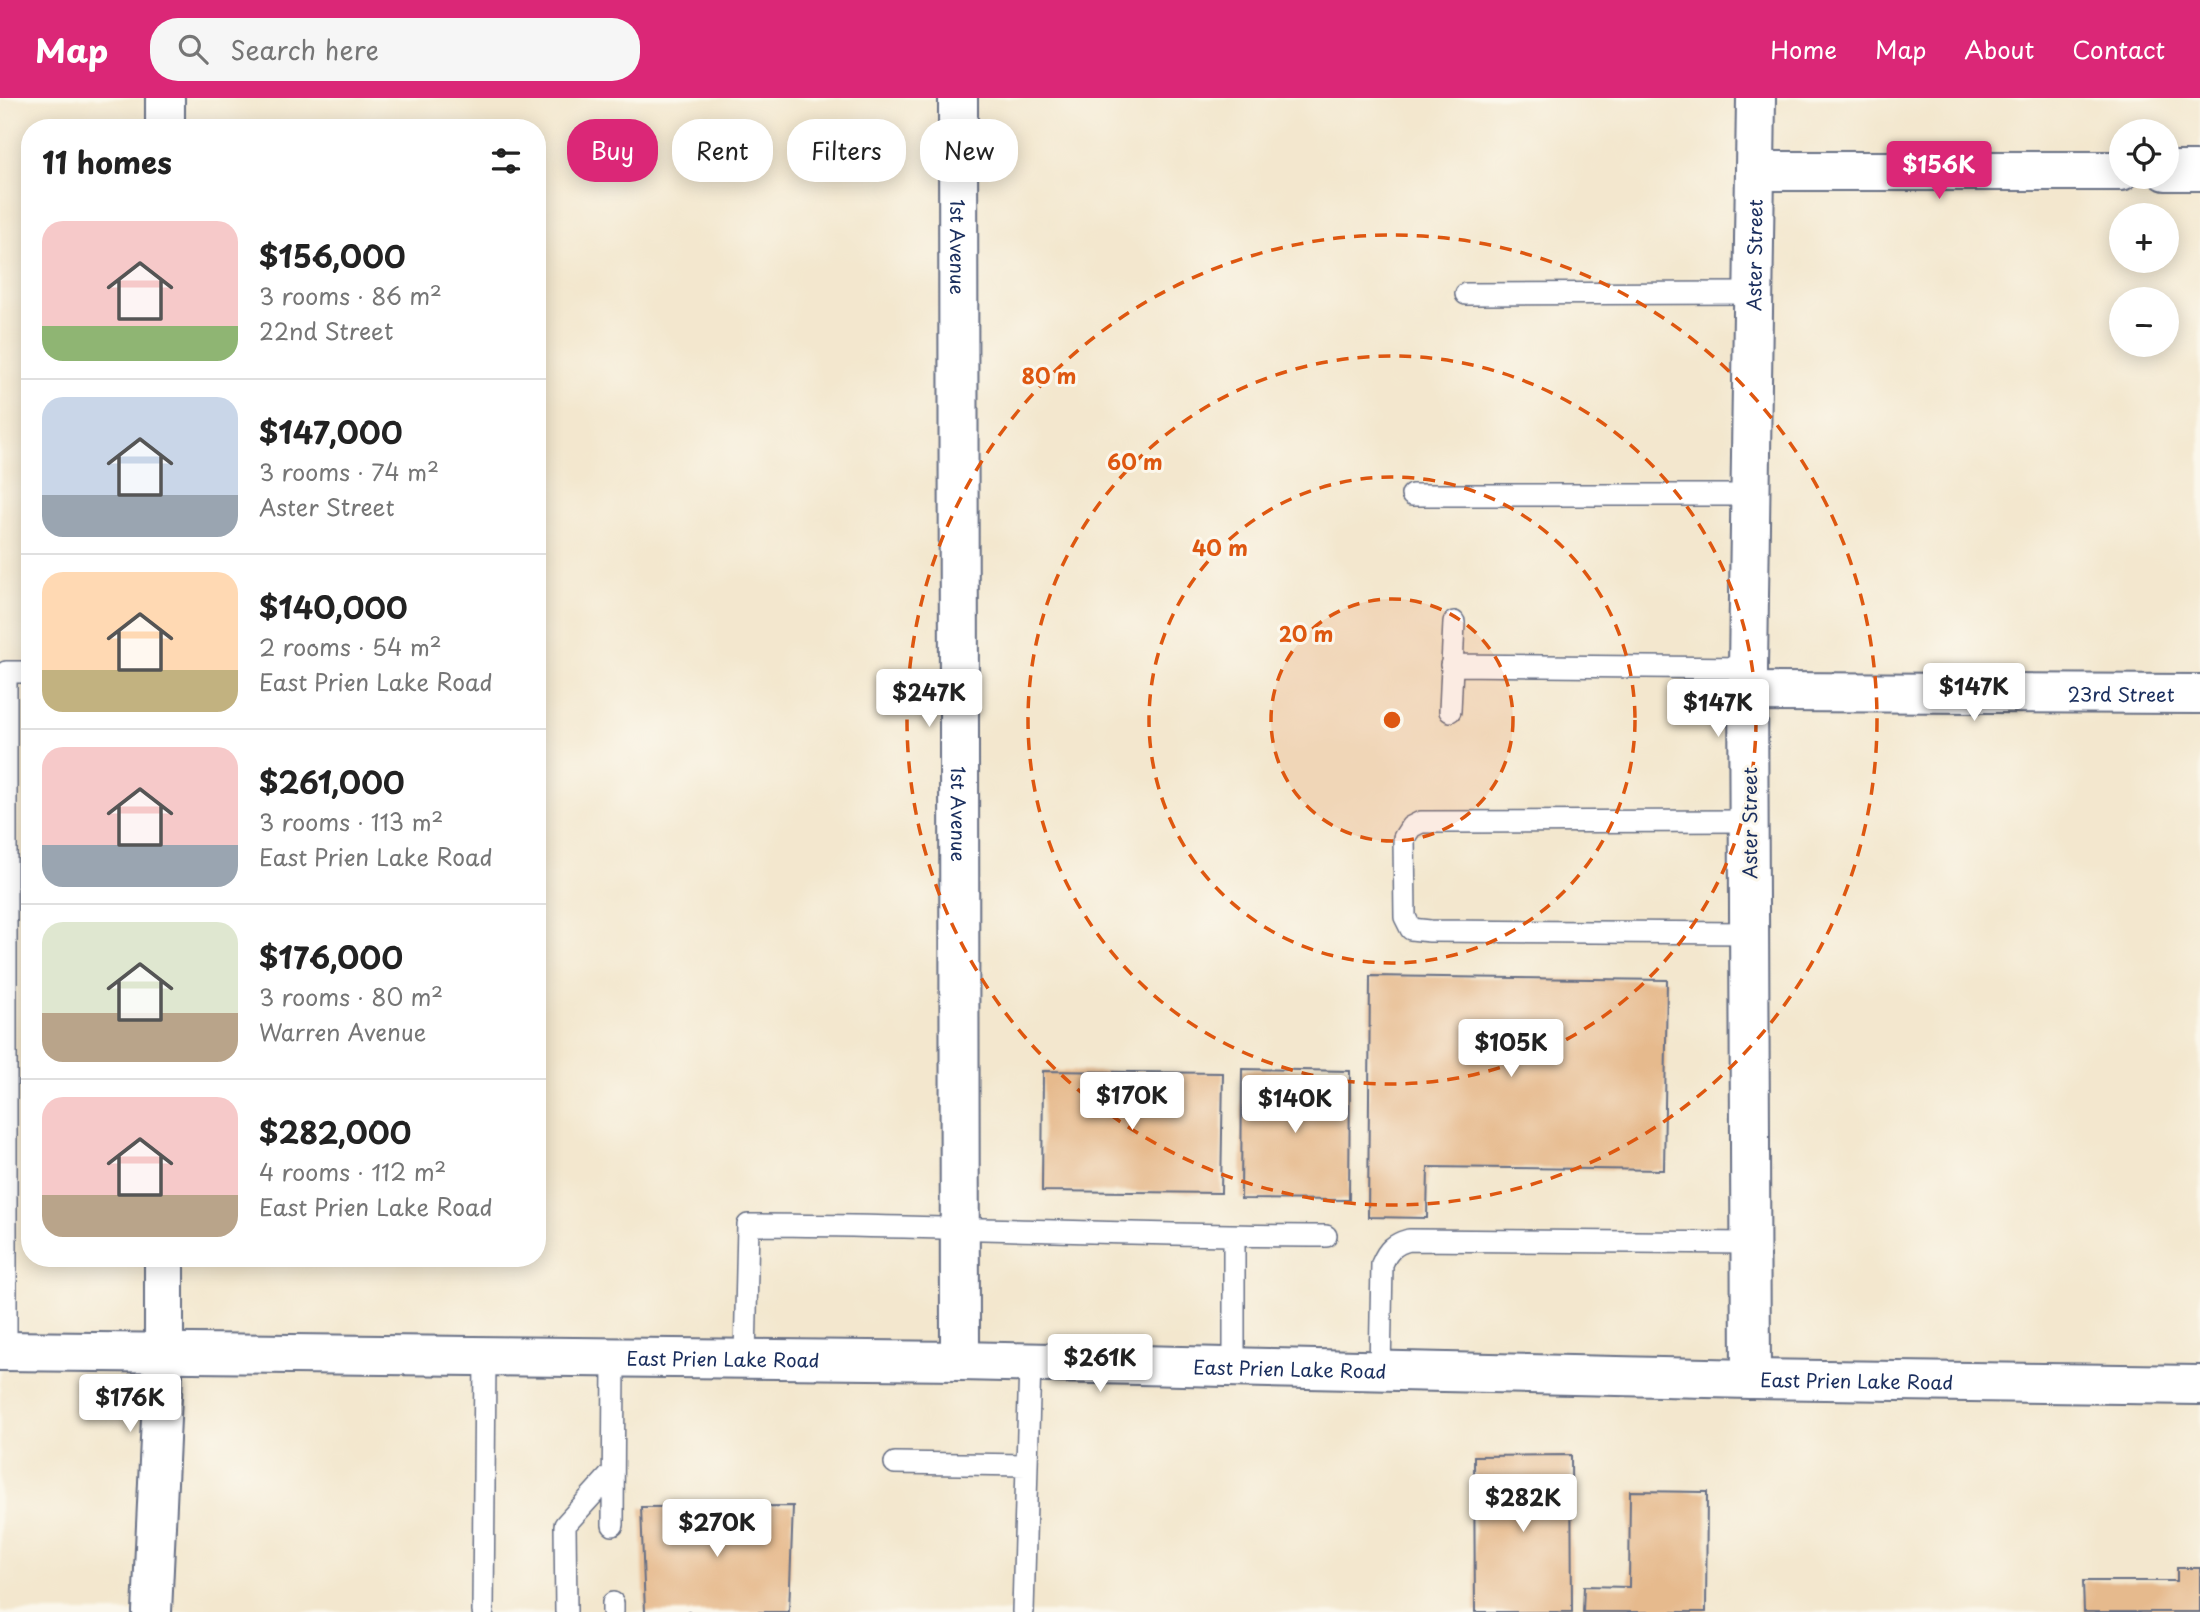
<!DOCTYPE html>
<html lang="en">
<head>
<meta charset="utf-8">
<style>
	body { margin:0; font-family:"Playpen Sans",sans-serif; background:#f6f6f6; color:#222; height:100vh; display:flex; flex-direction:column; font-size:26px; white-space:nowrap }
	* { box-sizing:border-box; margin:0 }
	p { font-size:23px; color:#767676 }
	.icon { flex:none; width:38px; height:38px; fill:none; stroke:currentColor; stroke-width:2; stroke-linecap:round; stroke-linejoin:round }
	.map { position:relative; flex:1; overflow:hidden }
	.drawer { position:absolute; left:21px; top:21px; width:525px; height:1148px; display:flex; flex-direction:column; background:#fff; border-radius:28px; box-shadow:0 4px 18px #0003 }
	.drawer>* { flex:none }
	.top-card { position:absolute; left:567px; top:21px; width:665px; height:63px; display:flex; gap:14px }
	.controls { position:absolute; left:2109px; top:21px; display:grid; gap:14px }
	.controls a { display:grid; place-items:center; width:70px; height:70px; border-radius:50%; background:#fff; box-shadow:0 4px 18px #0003; font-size:35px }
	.price { position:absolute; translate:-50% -60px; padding:0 16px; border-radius:7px; background:#fff; color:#222; font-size:23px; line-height:46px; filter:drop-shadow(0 2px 4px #0008) }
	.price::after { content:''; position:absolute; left:50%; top:42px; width:21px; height:16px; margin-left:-10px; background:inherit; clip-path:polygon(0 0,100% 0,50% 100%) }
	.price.current { background:#db2777; color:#fff }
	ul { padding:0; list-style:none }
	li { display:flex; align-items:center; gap:21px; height:175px; padding:0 21px }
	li+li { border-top:2px solid #e0e0e0 }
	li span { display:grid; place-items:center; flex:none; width:196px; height:140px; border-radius:21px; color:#555 }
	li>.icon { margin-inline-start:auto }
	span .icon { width:84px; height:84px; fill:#fffc; stroke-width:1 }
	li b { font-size:30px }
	h2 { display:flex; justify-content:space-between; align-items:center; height:84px; padding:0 21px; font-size:30px }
	.chip { padding:0 24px; border-radius:28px; background:#fff; box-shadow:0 4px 18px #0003; font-size:24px; line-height:63px }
	.chip.current { background:#db2777; color:#fff }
	header { display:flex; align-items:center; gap:42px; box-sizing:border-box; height:98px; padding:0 35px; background:#db2777; color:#fff }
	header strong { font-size:33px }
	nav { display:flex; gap:38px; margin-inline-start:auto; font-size:24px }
	.search { width:490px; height:63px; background:#f6f6f6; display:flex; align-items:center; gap:18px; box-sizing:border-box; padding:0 24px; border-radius:28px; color:#767676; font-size:26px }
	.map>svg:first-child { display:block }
	.building { fill:#e6ba8d }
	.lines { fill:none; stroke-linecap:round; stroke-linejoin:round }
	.service-casing { stroke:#676f85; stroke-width:24 }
	.minor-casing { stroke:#676f85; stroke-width:42 }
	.tertiary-casing { stroke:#676f85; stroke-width:42 }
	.service { stroke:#fff; stroke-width:21 }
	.minor { stroke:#fff; stroke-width:38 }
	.tertiary { stroke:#fff; stroke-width:38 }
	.ring { fill:none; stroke:#de5710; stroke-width:3.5; stroke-dasharray:12 9 }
	.labels { text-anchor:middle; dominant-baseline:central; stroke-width:6; stroke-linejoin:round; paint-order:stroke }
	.street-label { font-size:19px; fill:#1b2f5e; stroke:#fbf7ec }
	.centre { fill:#de5710; stroke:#fbf7ec; stroke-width:3.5 }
	.ring-label { font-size:21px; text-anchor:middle; font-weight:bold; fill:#de5710; stroke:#fbf7ec; stroke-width:6; stroke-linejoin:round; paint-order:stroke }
</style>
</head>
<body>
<header>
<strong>Map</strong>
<div class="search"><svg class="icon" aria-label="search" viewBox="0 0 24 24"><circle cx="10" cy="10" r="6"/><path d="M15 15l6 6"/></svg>Search here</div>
<nav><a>Home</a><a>Map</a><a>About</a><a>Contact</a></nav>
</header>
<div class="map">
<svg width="2200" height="1514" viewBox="0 0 2200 1514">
	<rect width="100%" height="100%" fill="#fbf7ec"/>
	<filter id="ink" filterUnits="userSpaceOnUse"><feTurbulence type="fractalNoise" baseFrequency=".0143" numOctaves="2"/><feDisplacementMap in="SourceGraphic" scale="14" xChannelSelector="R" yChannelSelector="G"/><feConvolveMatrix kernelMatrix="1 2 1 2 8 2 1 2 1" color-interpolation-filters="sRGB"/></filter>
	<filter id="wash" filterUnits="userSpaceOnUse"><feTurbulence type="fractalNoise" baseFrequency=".00686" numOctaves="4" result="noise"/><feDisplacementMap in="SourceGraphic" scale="28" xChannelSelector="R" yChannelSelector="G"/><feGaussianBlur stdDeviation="1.57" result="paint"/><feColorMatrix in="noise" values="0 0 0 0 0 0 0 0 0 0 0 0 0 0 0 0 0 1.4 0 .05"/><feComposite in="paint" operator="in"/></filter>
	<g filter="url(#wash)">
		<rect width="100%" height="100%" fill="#f3e7ce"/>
		<g id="blocks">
			<path class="building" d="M1370,878L1667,882L1664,1072L1428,1069L1427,1120L1368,1119Z
				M1242,971L1350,973L1349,1102L1241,1101Z
				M1043,973L1223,975L1221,1095L1042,1093Z
				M1571,1357L1572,1514H1475L1474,1358Z
				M1630,1393L1707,1394L1706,1514H1583L1584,1488L1629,1489Z
				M793,1408L789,1514H645L641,1409Z
				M2177,1470H2200V1514H2084L2083,1483H2177Z"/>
		</g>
	</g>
	<g filter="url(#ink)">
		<use href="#blocks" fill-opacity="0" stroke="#676f85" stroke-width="2"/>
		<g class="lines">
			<g class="service-casing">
				<path id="service" d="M1466,196L1754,195
					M1412,397H1751
					M1451,567L1748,570
					M1450,613L1454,524
					M1749,723L1421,724L1411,729L1404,740L1405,819L1411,831L1430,833L1749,835
					M1234,1138V1269
					M6,1253V574H30
					M745,1260L748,1127C941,1127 1133,1138 1326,1138
					M1380,1273L1382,1166C1388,1152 1394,1146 1409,1142L1750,1145
					M895,1365L1027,1367L1023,1514
					M1027,1367L1030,1265
					M613,1427L614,1259
					M483,1514L485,1258
					M566,1514L565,1427L613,1374
					M613,1514V1505"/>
			</g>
			<g class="minor-casing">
				<g id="minor">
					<path id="s1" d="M958,0L960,1263"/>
					<path d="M165,30V0"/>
					<path d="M1756,73H2121"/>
					<path d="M2166,73H2200"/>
					<path id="s2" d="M1748,594L2200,596"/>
					<path id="s3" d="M1751,1281L1748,570L1756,0"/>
					<path d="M152,1514L164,1255V1160"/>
				</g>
			</g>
			<g class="tertiary-casing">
				<g id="tertiary">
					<path id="s4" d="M0,1253L960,1263L1751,1281L2200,1287"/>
				</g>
			</g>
			<use href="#service" class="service"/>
			<use href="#minor" class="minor"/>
			<use href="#tertiary" class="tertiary"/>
		</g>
	</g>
	<circle cx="1392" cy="622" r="121" fill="#de5710" fill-opacity=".12"/>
	<g class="ring">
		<circle cx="1392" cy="622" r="121"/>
		<circle cx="1392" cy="622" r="243"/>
		<circle cx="1392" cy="622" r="364"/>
		<circle cx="1392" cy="622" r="485"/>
	</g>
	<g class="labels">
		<g class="street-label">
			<text stroke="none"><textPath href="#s1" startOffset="149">1st Avenue</textPath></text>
			<text stroke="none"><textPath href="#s3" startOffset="1124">Aster Street</textPath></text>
			<text stroke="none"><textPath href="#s2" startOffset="373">23rd Street</textPath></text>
			<text stroke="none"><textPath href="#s1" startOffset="716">1st Avenue</textPath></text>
			<text transform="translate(1749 725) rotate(-90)">Aster Street</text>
			<text stroke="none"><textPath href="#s4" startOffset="723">East Prien Lake Road</textPath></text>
			<text stroke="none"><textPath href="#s4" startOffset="1290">East Prien Lake Road</textPath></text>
			<text stroke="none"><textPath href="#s4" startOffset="1857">East Prien Lake Road</textPath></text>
		</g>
	</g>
	<circle cx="1392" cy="622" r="10" class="centre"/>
	<g class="ring-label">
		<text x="1049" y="286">80 m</text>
		<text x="1135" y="372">60 m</text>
		<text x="1220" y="458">40 m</text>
		<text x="1306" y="544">20 m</text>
	</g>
</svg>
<div class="controls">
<a><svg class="icon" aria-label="locate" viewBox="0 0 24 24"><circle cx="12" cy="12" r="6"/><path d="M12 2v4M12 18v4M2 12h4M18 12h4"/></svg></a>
<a>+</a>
<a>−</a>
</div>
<b class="price current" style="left:1939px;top:103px">$156K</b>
<b class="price" style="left:1974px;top:625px">$147K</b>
<b class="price" style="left:929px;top:631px">$247K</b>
<b class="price" style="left:1718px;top:641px">$147K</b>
<b class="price" style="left:1511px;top:981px">$105K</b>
<b class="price" style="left:1132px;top:1034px">$170K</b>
<b class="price" style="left:1295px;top:1037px">$140K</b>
<b class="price" style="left:1100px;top:1296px">$261K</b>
<b class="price" style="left:130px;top:1336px">$176K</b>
<b class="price" style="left:1523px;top:1436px">$282K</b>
<b class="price" style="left:717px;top:1461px">$270K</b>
<div class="top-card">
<a class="chip current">Buy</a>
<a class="chip">Rent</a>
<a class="chip">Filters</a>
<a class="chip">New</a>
</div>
<section class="drawer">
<h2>11 homes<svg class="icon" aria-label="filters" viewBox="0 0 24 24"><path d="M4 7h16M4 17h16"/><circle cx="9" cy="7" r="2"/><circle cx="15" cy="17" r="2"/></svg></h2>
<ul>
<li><span style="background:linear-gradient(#f6c9c9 75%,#8fb573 0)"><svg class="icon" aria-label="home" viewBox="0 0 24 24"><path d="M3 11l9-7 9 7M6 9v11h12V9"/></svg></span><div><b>$156,000</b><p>3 rooms · 86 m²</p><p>22nd Street</p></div></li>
<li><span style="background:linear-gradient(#c9d6e8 70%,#9aa5b1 0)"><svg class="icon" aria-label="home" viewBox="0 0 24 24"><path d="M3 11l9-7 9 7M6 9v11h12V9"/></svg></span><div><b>$147,000</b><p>3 rooms · 74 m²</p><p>Aster Street</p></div></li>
<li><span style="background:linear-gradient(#ffd9b3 70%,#c2b280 0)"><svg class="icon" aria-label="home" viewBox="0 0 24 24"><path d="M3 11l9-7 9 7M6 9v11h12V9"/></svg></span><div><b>$140,000</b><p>2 rooms · 54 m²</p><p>East Prien Lake Road</p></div></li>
<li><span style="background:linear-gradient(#f6c9c9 70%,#9aa5b1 0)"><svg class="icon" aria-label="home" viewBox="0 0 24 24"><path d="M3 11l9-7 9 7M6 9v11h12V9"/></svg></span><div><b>$261,000</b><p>3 rooms · 113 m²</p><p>East Prien Lake Road</p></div></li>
<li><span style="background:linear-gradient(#dfe7d0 65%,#b9a48a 0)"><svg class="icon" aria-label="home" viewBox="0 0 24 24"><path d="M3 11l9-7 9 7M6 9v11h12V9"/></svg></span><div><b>$176,000</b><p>3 rooms · 80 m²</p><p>Warren Avenue</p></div></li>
<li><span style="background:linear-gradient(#f6c9c9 70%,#b9a48a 0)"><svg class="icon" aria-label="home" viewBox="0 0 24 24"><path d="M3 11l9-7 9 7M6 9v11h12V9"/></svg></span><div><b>$282,000</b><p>4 rooms · 112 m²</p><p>East Prien Lake Road</p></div></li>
</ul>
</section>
</div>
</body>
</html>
